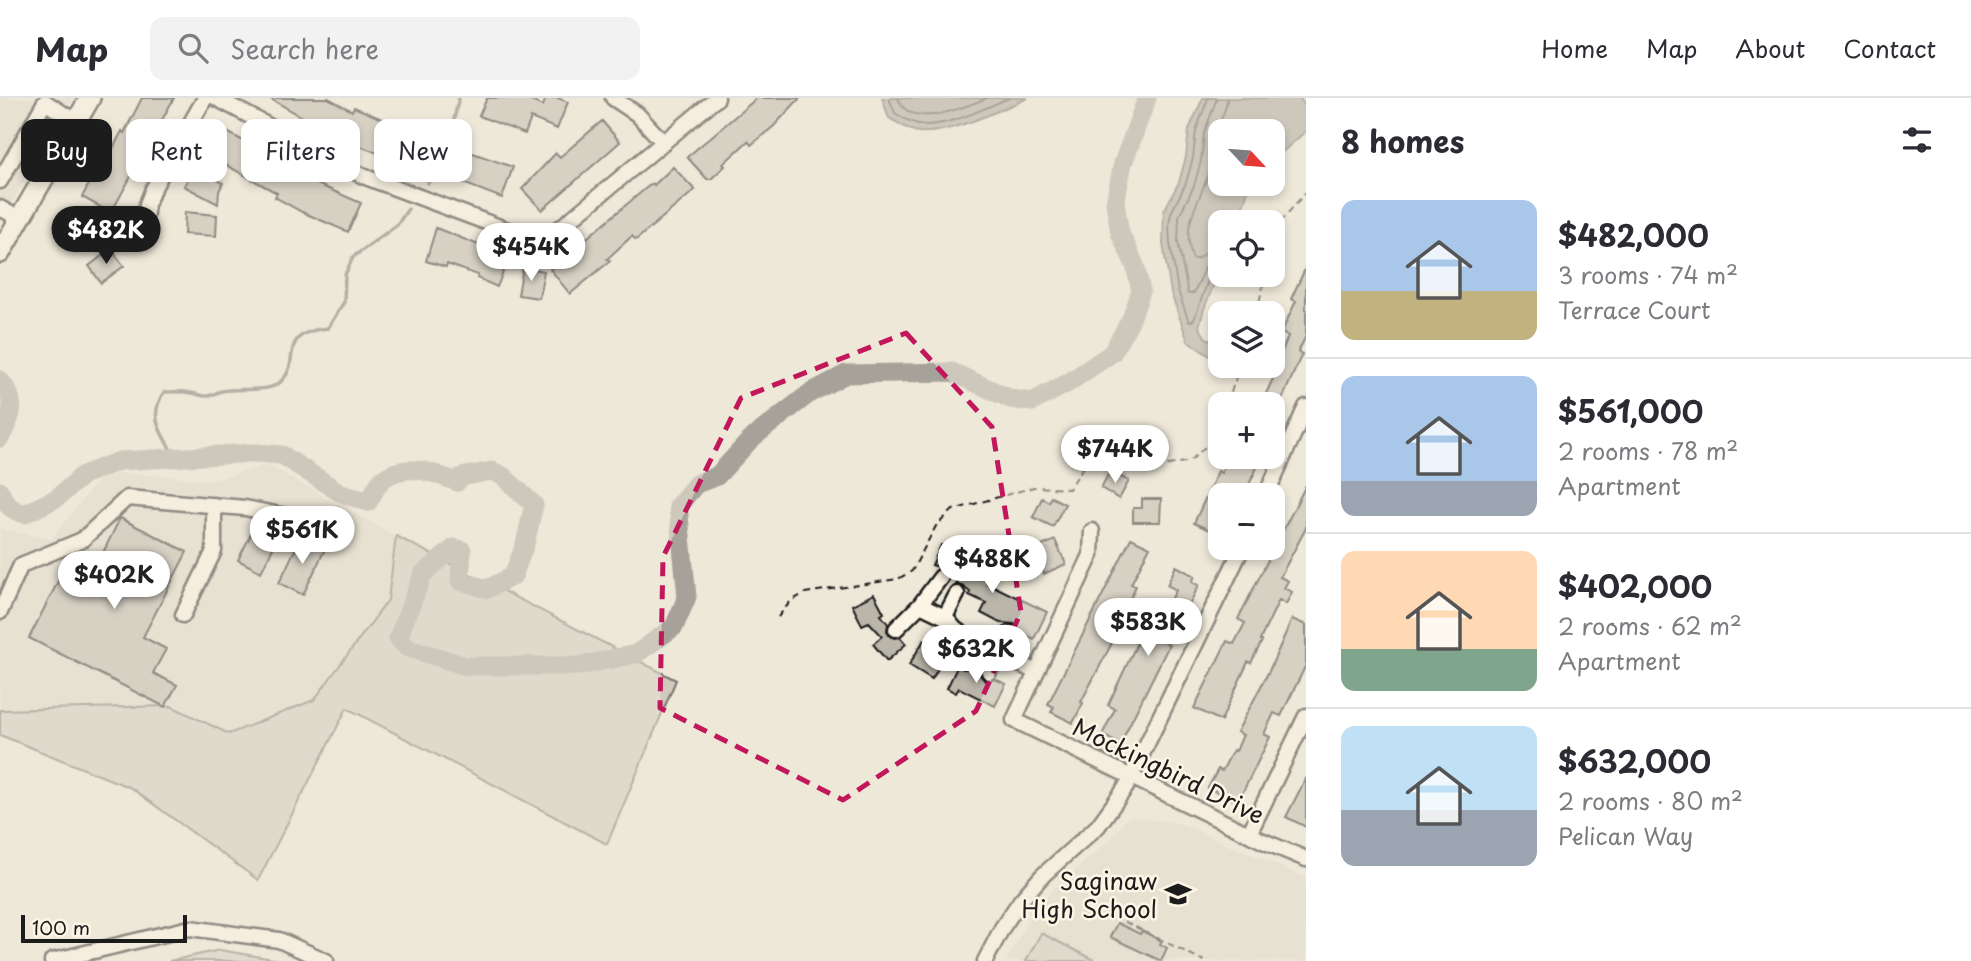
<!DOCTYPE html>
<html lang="en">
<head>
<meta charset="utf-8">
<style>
	body { margin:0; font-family:"Playpen Sans",sans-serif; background:#f2f2f3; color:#2b2b33; height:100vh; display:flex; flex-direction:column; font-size:26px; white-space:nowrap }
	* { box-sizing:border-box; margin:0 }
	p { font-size:23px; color:#7c7c81 }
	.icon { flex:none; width:38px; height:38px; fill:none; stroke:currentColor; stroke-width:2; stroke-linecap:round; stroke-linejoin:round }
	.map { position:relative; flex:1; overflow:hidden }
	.details { display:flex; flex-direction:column; background:#fff; width:665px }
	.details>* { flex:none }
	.banner { position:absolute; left:21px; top:21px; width:665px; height:63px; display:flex; gap:14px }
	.needle { width:46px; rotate:116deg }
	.buttons { position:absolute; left:1208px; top:21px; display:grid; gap:14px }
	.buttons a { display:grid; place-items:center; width:77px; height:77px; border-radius:14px; background:#fff; box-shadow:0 4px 10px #0003; font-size:35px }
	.scale { position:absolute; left:21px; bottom:18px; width:166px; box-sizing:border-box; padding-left:7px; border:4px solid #1c1c1c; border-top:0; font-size:19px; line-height:24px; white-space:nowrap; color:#1c1c1c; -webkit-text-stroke:5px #fcf5e5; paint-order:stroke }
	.price { position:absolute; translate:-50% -60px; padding:0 16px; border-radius:24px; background:#fff; color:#222; font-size:23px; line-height:46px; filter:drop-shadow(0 2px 4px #0008) }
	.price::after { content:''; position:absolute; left:50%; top:42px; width:21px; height:16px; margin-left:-10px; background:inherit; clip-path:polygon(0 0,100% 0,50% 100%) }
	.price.on { background:#1c1c1c; color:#fff }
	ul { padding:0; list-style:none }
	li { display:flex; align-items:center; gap:21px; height:175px; padding:0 35px }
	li+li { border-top:2px solid #e1e1e2 }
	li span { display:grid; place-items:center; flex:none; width:196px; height:140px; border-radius:14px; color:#555 }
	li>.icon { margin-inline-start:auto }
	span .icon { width:84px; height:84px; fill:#fffc; stroke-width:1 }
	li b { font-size:30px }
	h2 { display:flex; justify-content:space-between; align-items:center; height:84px; padding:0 35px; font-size:30px }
	.tag { padding:0 24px; border-radius:14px; background:#fff; box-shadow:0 4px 10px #0003; font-size:24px; line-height:63px }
	.tag.on { background:#1c1c1c; color:#fff }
	header { display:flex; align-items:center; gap:42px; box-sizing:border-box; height:98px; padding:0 35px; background:#fff; border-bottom:2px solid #e1e1e2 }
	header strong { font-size:33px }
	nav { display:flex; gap:38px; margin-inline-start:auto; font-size:24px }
	.search { width:490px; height:63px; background:#f2f2f3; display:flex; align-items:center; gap:18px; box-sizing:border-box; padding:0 24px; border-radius:14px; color:#7c7c81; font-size:26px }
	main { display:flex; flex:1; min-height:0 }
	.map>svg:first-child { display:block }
	.built { fill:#ded9cb }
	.green { fill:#cfcabd; stroke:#76736c; stroke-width:2 }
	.water { fill:#a7a299; stroke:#6f6c67; stroke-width:2 }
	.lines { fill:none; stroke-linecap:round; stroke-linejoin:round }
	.shore { stroke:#54524e; stroke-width:2 }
	.stream { stroke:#6f6c67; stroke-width:3.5 }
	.river { stroke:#a7a299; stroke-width:19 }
	.building { fill:#bab6aa; stroke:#1c1c1c; stroke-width:2 }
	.minor-casing { stroke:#1c1c1c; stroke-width:19 }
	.major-casing { stroke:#1c1c1c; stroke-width:24 }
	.path { stroke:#1c1c1c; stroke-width:2; stroke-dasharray:7 5; stroke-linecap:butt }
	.minor { stroke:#fcf5e5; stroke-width:14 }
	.major { stroke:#fcf5e5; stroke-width:19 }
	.marked { fill:none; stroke:#c2185b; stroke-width:5; stroke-dasharray:14 9; stroke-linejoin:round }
	.labels { text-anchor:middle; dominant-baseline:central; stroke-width:5; stroke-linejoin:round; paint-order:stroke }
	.street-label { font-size:24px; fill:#1c1c1c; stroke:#fcf5e5 }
	.poi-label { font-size:24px; fill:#1c1c1c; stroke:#fcf5e5; text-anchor:end }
</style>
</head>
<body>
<header>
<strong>Map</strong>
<div class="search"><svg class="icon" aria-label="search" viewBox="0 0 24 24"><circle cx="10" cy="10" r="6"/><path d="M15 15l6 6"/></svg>Search here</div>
<nav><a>Home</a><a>Map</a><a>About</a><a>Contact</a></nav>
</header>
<main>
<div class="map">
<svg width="1306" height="863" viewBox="0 0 1306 863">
	<rect width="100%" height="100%" fill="#eee8d9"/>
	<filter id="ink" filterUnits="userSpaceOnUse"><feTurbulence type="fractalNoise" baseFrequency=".0143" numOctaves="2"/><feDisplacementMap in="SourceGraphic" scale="14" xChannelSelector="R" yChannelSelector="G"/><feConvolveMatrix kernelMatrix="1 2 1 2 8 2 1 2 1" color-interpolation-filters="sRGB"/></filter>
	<g filter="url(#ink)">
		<path class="built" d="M0,0H73L0,124Z
			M267,367L396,438L388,502L314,602L229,636L171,608L0,612V431L51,441L105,374L214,382Z
			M1129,719L1179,725L1306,780V863H1006L1033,815L1054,791L1110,742Z"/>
		<path class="green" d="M396,438L676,582L607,746L347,610L258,782L131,690L0,637V612L171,608L229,636L314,602L388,502Z
			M1041,835L1096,863H1026Z
			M220,852L279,862L280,863H169Z"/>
		<path class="water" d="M882,0H1028C1002,11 940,41 914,33C905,30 897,24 889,20Z
			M1203,0H1300L1306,10V33L1272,63V33H1220V86H1253L1248,92L1238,124H1220V171L1204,211L1199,229L1206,240L1220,247V265L1188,243L1171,195L1163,146L1164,113L1179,84L1186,59L1189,31Z"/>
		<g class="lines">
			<path class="shore" d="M889,0L895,15C901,19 908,23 915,25C939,34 987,9 1009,0
				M898,0C910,34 964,9 987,0
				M1208,0L1196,33L1193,60L1186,85L1171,115L1169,127L1170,145L1178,193L1189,224L1194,222L1211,174L1220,170
				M1217,0L1204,35L1201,63L1194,88L1179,118L1178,144L1188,196L1194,195L1207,166L1220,161
				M1220,150L1208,153L1197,161H1193C1179,125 1202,102 1211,68C1213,57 1212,46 1215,36C1219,23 1227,13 1227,0"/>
			<path class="stream" d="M428,85C454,53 449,36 459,0
				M176,360C162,337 147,319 164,294C173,294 182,293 191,295C196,295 202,299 207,298C212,298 217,294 222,293C236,290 264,294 276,287C307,267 271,236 328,230L344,204L345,177L353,159L397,127L408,111"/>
			<path class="river" d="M0,282C18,304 13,317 0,340
				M0,393C5,406 11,412 24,416L57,400L83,377L119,363L255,355L282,357L339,394L368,404C373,397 377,386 383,381C406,363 434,375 457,384L461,379L492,373L503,378L534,407L525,446L513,478L487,491L460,483L462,452L454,450L423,476L398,540L406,549L466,568H578L636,556L674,529L687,499L678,408L696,386L717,378L751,341L810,295L846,276L952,274L1011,301L1032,304L1068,285L1112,255L1131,221L1141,193L1135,167L1120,135L1115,105L1123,65L1147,0"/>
		</g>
		<path class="building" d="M142,0H174L111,115L82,99L105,56L109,58L122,33L124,35Z
			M269,0H328L352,13L354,9L401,29L400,31L425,43L413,69L340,40Z
			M487,0H524L543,8L546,0H558L568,4L557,31L531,20L525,36L479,18Z
			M757,0H800L774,28L751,47L748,43L723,66L725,68L711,81H707L687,59Z
			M602,23L620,44L542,112L522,91L556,55L560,59Z
			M218,29L285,66L284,68L308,82L361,105L348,134L302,114L275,99L277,95L204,55Z
			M467,53L513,69L502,100L455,82Z
			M194,69L223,85L219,93L218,106L184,88Z
			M673,69L695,92L636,142L632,138L607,161L610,163L570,196L550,171L652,85L654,87Z
			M185,114L217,117L216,138L184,136Z
			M76,116L108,122L105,143L72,137Z
			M436,130L509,159L497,189L477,180L478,177L447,166L446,169L426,163Z
			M111,151L124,168L101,185L89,168Z
			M523,169L544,173L539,200L518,197Z
			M1306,169V238L1298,254L1302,256L1278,311L1272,306L1262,304L1278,270L1276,269L1288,238L1281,235L1296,203L1291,201Z
			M1229,359H1262L1244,397H1220V437L1194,425L1218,373L1221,375Z
			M1110,373L1129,383L1119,401L1101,390Z
			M1306,387V430L1280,479L1288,483L1284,490L1292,494L1286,506L1279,502L1260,542L1262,543L1251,565L1248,564L1221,623L1194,610L1227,543L1234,546L1245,525L1238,521Z
			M1051,399L1065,406L1053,429L1033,419L1042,400L1049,404Z
			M1142,401H1161L1160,424H1133V410H1142Z
			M120,420L187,454L143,539L166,551L153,575L177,587L165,609L29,540L71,458L95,471Z
			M258,422L283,430L261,474L238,462Z
			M301,439L325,451L303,497L279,485Z
			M1131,440L1150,449L1131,486L1136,488L1110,544L1112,545L1081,604L1083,605L1073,625L1051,614L1054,609L1048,606Z
			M1055,442L1066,466L1044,476L1033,452Z
			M941,447L961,457L960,461L991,476L987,485L1047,514L1034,541L1019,533L1014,526L1000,525L981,515L986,505L969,497L970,494L962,488L955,486L958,480L946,471L932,467Z
			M1176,468L1195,478L1192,484L1199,487L1178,529L1171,526L1163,543L1169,547L1120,646L1102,637L1115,611L1108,607L1146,526L1156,532L1176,492L1167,487Z
			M874,496L884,515L881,517L888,526L887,533L889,537L894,540L900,539L906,546L887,563L873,546L882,538L869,524L862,527L852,507Z
			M1292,521L1306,527V567L1281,618L1274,615L1264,636L1270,639L1238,704L1208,690L1218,671L1222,673L1233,652L1236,653L1243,637L1237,634L1269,573Z
			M924,542L946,556L932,581L909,567Z
			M958,567L963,571L973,569L979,572L981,578L985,583L995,581L1006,586L995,608L959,590L956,595L947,590Z
			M1306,680V729L1286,719Z
			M1117,825L1140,836L1142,833L1162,843L1160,846L1167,850L1161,863L1110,839Z"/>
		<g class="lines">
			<g class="minor-casing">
				<path id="minor" d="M216,0L363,78L526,139H543L559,131L717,0
					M613,0L637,16L664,45
					M0,83L45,4L76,24
					M0,110L18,120
					M144,130L147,106L153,91L205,0
					M1266,397L1306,309
					M1092,433L1091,457L1014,622L1263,743L1306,761
					M920,507L945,519L955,531L974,544L1036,574
					M0,514L21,467L82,442L127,400L245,410L291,419L321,434
					M183,517L214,453V407
					M945,519L957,496
					M896,531L920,507L941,479
					M947,546L955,531
					M966,562L974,544
					M989,574L1010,535
					M1249,736L1306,618
					M52,863L190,830L279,842L326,863
					M985,863L1002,830L1021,802L1042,778L1098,728L1126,689L1242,450"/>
			</g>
			<g class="major-casing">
				<path id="major" d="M0,155L90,0"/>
			</g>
			<path class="path" d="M1272,147L1282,122L1306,94
				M1257,215L1265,177
				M1227,306L1240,268
				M778,519L791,503L805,495L898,481L912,473L936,428L953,412L1034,389L1069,391L1082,371L1101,360L1134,355L1164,368L1190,363L1216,339L1220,327
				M1103,813L1204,863"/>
			<use href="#minor" class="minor"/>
			<use href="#major" class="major"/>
		</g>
	</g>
	<path d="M0 0H1306V863H0ZM906,235L992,329L1021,514L976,613L843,702L660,610L663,459L741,300Z" fill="#eee8d9" fill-opacity=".55" fill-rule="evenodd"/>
	<path class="marked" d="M906,235L992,329L1021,514L976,613L843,702L660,610L663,459L741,300Z"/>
	<defs>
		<g id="school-bare" transform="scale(2.1)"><path d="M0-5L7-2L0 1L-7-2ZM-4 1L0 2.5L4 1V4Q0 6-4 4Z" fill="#1c1c1c" stroke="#fcf5e5" stroke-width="2.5" paint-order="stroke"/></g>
	</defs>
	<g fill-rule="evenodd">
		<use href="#school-bare" x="1178" y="796"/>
	</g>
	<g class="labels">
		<g class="street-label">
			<text transform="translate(1169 672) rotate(26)">Mockingbird Drive</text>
		</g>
		<g class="poi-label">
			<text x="1157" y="782">Saginaw<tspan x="1157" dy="28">High School</tspan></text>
		</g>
	</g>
</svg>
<div class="buttons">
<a><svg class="needle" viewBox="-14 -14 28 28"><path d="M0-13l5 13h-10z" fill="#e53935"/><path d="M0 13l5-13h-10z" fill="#7c7c81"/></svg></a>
<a><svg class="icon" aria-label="locate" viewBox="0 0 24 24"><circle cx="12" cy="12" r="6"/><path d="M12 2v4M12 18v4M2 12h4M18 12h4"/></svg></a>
<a><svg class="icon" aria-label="layers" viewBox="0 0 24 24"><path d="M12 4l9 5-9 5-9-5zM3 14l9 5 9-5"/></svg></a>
<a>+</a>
<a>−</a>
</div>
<div class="scale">100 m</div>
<b class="price on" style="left:106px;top:168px">$482K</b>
<b class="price" style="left:531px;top:185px">$454K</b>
<b class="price" style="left:1115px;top:387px">$744K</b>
<b class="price" style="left:302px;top:468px">$561K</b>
<b class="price" style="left:992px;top:497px">$488K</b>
<b class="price" style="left:114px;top:513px">$402K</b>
<b class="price" style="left:1148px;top:560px">$583K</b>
<b class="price" style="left:976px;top:587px">$632K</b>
<div class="banner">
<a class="tag on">Buy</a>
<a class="tag">Rent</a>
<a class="tag">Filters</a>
<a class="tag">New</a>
</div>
</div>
<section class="details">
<h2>8 homes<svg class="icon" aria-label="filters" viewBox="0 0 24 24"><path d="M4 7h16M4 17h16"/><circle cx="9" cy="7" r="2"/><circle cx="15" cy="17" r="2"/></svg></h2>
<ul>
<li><span style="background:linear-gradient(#a9c7e8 65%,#c2b280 0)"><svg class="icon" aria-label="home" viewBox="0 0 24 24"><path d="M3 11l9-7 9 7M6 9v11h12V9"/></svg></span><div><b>$482,000</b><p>3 rooms · 74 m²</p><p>Terrace Court</p></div></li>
<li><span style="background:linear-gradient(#a9c7e8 75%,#9aa5b1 0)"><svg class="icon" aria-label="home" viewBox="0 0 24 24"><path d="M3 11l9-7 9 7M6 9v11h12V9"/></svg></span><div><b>$561,000</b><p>2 rooms · 78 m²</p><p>Apartment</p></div></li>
<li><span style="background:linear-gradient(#ffd9b3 70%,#7fa58c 0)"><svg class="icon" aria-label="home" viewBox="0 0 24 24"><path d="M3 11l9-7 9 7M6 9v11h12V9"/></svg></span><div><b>$402,000</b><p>2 rooms · 62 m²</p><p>Apartment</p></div></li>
<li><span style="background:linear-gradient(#bfe0f5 60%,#9aa5b1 0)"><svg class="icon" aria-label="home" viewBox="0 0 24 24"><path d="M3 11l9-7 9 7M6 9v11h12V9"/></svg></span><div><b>$632,000</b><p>2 rooms · 80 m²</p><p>Pelican Way</p></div></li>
</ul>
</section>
</main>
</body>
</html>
